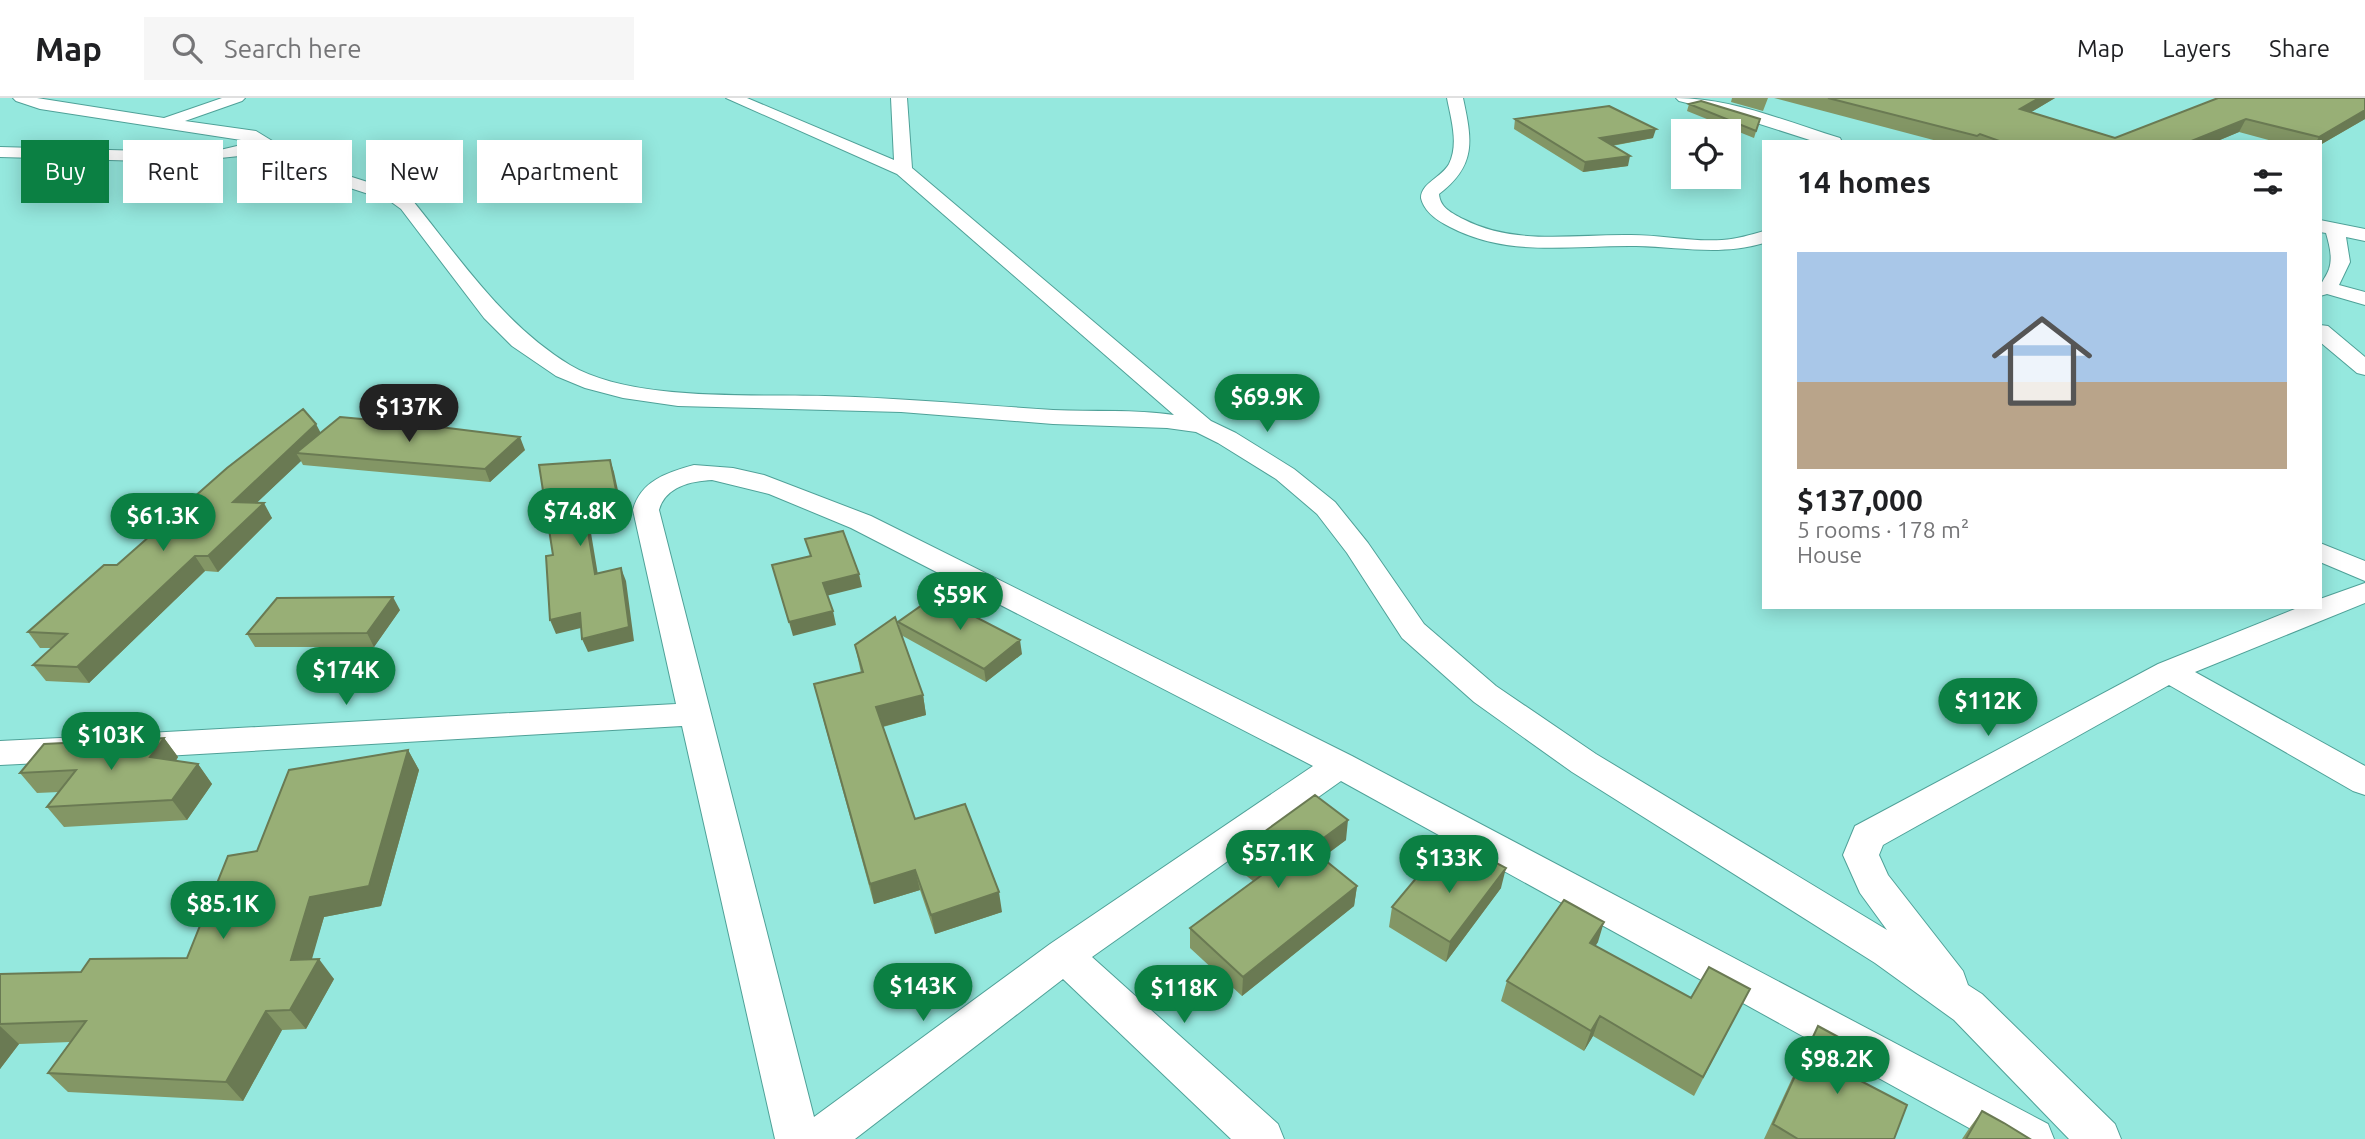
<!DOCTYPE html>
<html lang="en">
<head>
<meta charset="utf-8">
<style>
	body { margin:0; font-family:Ubuntu,sans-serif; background:#f6f6f6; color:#202124; height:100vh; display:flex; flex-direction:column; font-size:26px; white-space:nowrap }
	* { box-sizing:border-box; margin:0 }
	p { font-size:23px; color:#757577 }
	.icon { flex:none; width:38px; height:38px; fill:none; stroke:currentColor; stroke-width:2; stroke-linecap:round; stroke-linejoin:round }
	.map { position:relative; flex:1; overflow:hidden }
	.drawer { position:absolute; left:1762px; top:42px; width:560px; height:469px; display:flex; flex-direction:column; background:#fff; border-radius:0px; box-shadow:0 4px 18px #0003 }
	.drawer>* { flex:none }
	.top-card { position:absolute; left:21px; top:42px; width:665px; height:63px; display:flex; gap:14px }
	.fabs { position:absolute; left:1671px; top:21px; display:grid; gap:14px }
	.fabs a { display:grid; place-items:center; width:70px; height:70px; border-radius:0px; background:#fff; box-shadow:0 4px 18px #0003; font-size:35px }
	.price { position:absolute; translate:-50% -60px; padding:0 16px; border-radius:24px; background:#0b8043; color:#fff; font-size:23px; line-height:46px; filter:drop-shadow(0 2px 4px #0008) }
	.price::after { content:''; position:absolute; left:50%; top:42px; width:21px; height:16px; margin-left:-10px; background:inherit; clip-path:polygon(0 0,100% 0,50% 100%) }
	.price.selected { background:#222; color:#fff }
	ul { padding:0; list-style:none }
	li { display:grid; align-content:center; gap:14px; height:371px; padding:0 35px }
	li span { display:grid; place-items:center; height:217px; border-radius:0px; color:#555 }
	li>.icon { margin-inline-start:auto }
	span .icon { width:126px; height:126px; fill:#fffc; stroke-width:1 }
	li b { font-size:30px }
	h2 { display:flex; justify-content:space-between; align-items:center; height:84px; padding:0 35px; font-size:30px }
	.tag { padding:0 24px; border-radius:0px; background:#fff; box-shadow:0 4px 18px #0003; font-size:24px; line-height:63px }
	.tag.selected { background:#0b8043; color:#fff }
	header { display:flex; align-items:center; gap:42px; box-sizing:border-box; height:98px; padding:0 35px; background:#fff; border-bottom:2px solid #e0e0e0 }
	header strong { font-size:33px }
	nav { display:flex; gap:38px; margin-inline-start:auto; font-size:24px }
	.search { width:490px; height:63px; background:#f6f6f6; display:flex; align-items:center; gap:18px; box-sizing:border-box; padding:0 24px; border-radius:0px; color:#757577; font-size:26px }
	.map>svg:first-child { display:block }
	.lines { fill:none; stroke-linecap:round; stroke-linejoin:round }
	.minor-casing { stroke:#4fa198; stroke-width:2 }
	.minor { fill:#fff; fill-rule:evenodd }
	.wall { fill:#839665 }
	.shaded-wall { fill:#6a7a53 }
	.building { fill:#98af76; stroke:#6a7a53; stroke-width:2 }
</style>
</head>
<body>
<header>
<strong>Map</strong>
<div class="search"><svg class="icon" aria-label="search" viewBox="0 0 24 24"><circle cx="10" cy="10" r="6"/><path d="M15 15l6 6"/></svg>Search here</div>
<nav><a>Map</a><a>Layers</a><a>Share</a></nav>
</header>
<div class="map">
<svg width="2365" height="1041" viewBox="0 0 2365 1041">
	<rect width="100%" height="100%" fill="#95e8de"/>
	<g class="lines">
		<g class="minor-casing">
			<path id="minor" d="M13,0H37L164,20L222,0H245L242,3L185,23L256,33L274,44L264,51L402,95L413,103C461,162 504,227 570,267C632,304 753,296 825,298C901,300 977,307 1053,312C1093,314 1135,311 1174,317L897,76L726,0H747L894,62L891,0H907L912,70L1211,323L1236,335L1294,371L1335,404L1368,445L1424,526L1496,588L1596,656L1887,832L1860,795L1843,757L1855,728L2158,566L2300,509H2320V501L2365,485V505L2195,574L2365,668V697L2353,693L2169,587L1883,747L1879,757L1888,777L1963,873L1968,887L1982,896L2115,1026L2121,1041H2069L1954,922L1875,865L1572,674L1474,604L1402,540L1347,455L1317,416L1276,381L1218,345L1196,334L1167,330L1053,326L901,314L678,308L623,300L585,290L556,278L512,248L484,220L401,111L390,103L249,57L182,64L0,59V49L182,54L220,52L254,44L40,11L16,3Z
				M1447,0H1463C1472,42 1477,67 1439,96C1440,110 1452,115 1463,121C1515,148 1575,136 1631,137C1662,137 1692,144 1722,142C1737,141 1750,137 1764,133V145C1721,158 1680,149 1636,148C1572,147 1509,160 1450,129C1438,123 1424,114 1421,100C1421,85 1442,79 1449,66C1459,46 1451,21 1447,0Z
				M1676,0C1732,0 1787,24 1840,40L1842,44H1816L1719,13L1679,3Z
				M2320,122L2365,131V143L2346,139L2350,164L2339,187L2365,194V207L2327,196L2320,198C2320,182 2324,184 2329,171C2333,159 2329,146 2326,135L2320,134Z
				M2320,227L2328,228L2365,259V277L2357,275L2320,244Z
				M694,367L733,370L764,377L871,418L1352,658L2048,1026L2054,1041H1989L1341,683L1092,859L1278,1026L1284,1041H1231L1063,881L855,1041H775L682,628L130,660L118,656L113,648L118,640L130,636L676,606L633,412C640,383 668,374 694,367ZM712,382L769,396L851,430L1313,668L1050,846L814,1019L659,412C665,389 691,383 712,382Z
				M2320,445L2365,463V483L2320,464Z
				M80,639L92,643L97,651L92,659L80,663L0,667V643Z"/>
		</g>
		<use href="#minor" class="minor"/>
	</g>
	<path class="wall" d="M1732,0H1768L1763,13L1731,4Z
		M1774,0H2055L2031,14L2115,40L2218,0L2365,21L2320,47V44H2276L2239,34L2215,44H1941Z
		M1689,6L1760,21L1754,40L1687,13Z
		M1515,21L1653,40L1612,48L1628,68L1583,74L1514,31Z
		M321,335L525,352L490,384L303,367L301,363L257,404L272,420L218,474L205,473L89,585L46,583L33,567L51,550H40L28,534Z
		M400,512L374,549H255L247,536Z
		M898,524L1022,556L986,584L901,537L923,597L926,617L883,629L915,721L1002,814L935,836L920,792L874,806L819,606L861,575L855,547L901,537Z
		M164,640L178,659L176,663L198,666L212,686L187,722L64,729L47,709L59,694L37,695L20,675Z
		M408,652L419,672L381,808L324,819L311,861L334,881L306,931L282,932L243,1003L68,994L48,975L70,944L19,946L0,971V876L81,874L187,860L257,753Z
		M1346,742L1322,760L1357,788L1354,808L1242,898L1190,850V830L1253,783L1238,771L1239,752Z
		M1451,778L1501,790L1446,864L1389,829L1392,809Z
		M1598,844L1595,848L1691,900L1750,891L1694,998L1593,938L1584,953L1501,903L1507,883Z
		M1818,928L1894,1041H1764L1807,948Z
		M1982,1013L2030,1041H1962L1968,1032Z"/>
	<path class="shaded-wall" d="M2039,0H2055L2015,24L2020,11Z
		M2365,12V21L2320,47V44H2316L2319,39Z
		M2246,21L2239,34L2215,44H2189Z
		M1656,31L1653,40L1598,50L1600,40Z
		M1630,58L1628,68L1583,74L1585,64Z
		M316,326L324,341L296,355L301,363L242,419L233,404Z
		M520,339L525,352L490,384L485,371Z
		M610,362L614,374L623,415L589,423L600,489L595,476L584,410Z
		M264,405L272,420L218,474L208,458Z
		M195,458L205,473L89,585L77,569Z
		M621,470L626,483L634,543L588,554L582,541Z
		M859,476L862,489L826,498L823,485Z
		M393,499L400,512L374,549L367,535Z
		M833,513L836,527L793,538L789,524Z
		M580,515L585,529L556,536L550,522Z
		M1020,542L1022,556L986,584L984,571Z
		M923,597L926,617L881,629L876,609Z
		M164,640L178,659L165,679L150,659Z
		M408,652L419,672L381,808L324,819L306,882L291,862L310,799Z
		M198,666L212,686L187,722L172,702Z
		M1348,722L1346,742L1308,770L1310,750Z
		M1506,770L1501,790L1446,864L1450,844Z
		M915,772L920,792L874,806L870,786Z
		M1357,788L1354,808L1242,898L1243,879Z
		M999,794L1002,814L935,836L931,817Z
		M1604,824L1598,844L1584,865L1590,845Z
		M319,861L334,881L306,931L290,912Z
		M266,913L282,932L243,1003L226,984Z
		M1600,918L1593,938L1584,953L1591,933Z
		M0,928L19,946L0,971Z"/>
	<path class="building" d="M1828,0H2039L2020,11L2115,40L2218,0H2365V12L2319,39L2246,21L2189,44H2002L1980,36L1977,38Z
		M1701,3L1760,21L1756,33L1689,6Z
		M1609,8L1656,31L1600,40L1630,58L1585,64L1515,21Z
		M303,311L316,326L233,404L264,405L208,458H195L77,569L33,567L67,536L28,534L104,467H117L227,370Z
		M340,319L416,326L520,339L485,371L296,355Z
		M610,362L618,402L584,410L595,476L621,470L629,529L582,541L580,515L550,522L546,458L553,457L539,367Z
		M843,433L859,476L823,485L833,513L789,524L772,467L811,458L805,441Z
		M935,498L1020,542L984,571L898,524Z
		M393,499L367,535L247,536L277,500Z
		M895,519L923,597L876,609L915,721L965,706L999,794L931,817L915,772L870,786L814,586L863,574L855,547Z
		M164,640L150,659L198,666L172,702L47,709L76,672L20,675L44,646Z
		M408,652L369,788L310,799L291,862L319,861L290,912L266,913L226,984L48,975L86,923L0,926V876L81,874L90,861L187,860L228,758L257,753L289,672Z
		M1315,697L1348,722L1310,750L1357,788L1243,879L1190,830L1266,774L1239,752Z
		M1472,752L1506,770L1450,844L1392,809L1428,766L1451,778Z
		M1564,802L1604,824L1590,845L1691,900L1709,869L1750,891L1703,979L1600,918L1591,933L1507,883Z
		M1818,928L1868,955L1857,981L1907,1007L1894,1041H1798L1773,1026Z
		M1982,1013L2004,1025L2030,1041H1966Z"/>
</svg>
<div class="fabs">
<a><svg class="icon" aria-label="locate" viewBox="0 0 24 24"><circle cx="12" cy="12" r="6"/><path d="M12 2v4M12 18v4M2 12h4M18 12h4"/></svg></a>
</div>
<b class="price" style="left:1267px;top:336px">$69.9K</b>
<b class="price selected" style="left:409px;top:346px">$137K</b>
<b class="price" style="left:580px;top:450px">$74.8K</b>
<b class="price" style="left:163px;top:455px">$61.3K</b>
<b class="price" style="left:960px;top:534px">$59K</b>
<b class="price" style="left:346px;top:609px">$174K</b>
<b class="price" style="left:1988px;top:640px">$112K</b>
<b class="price" style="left:111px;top:674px">$103K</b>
<b class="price" style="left:1278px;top:792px">$57.1K</b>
<b class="price" style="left:1449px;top:797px">$133K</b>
<b class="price" style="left:223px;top:843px">$85.1K</b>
<b class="price" style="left:923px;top:925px">$143K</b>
<b class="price" style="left:1184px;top:927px">$118K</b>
<b class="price" style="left:1837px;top:998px">$98.2K</b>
<div class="top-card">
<a class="tag selected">Buy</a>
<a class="tag">Rent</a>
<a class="tag">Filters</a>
<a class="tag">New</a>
<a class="tag">Apartment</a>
</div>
<section class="drawer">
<h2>14 homes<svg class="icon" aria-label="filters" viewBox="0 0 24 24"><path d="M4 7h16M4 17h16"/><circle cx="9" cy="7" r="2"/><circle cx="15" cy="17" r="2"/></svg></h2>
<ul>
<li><span style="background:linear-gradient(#a9c7e8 60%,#b9a48a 0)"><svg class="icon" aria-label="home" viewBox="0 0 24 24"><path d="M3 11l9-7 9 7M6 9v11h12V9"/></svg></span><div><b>$137,000</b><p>5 rooms · 178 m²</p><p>House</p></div></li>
</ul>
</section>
</div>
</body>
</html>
